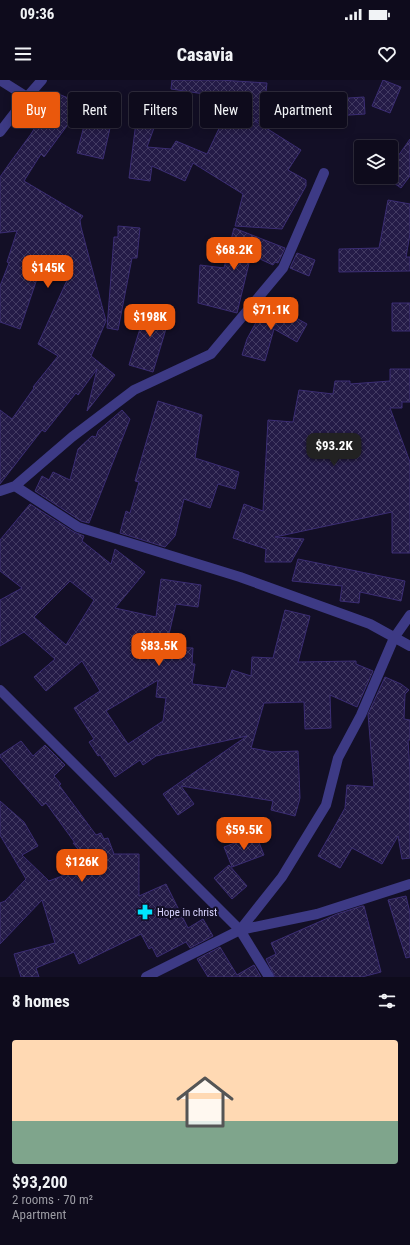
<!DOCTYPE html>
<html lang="en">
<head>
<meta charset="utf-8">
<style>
	body { margin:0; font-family:"Roboto Condensed",sans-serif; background:#1c1929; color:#f1f3f6; height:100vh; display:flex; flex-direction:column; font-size:15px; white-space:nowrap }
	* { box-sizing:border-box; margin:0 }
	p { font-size:13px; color:#9b9ba3 }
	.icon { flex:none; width:22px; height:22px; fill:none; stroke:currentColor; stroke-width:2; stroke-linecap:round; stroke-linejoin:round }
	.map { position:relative; height:897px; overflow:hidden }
	.side { display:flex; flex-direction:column; background:#0e0b1c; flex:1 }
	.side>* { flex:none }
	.top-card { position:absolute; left:12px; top:12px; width:386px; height:36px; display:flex; gap:8px }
	.controls { position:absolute; left:354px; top:60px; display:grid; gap:8px }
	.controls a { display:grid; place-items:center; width:44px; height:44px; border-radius:4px; background:#0e0b1c; box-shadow:0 2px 10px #0003,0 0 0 1px #2e2b3b; font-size:20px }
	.price { position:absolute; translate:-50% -34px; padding:0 9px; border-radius:8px; background:#ea580c; color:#fff; font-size:13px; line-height:26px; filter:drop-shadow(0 1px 2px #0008) }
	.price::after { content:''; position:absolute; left:50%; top:24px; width:12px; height:9px; margin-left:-6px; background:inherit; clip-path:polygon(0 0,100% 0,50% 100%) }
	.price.selected { background:#222; color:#fff }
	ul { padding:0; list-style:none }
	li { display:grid; align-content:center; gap:8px; height:212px; padding:0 12px }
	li+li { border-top:1px solid #2e2b3b }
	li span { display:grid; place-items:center; height:124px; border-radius:4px; color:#555 }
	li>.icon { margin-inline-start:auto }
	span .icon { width:72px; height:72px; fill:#fffc; stroke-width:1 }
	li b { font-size:17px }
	h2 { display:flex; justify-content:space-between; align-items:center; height:48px; padding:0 12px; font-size:17px }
	.tag { padding:0 14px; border-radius:4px; background:#0e0b1c; box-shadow:0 2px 10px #0003,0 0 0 1px #2e2b3b; font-size:14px; line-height:36px }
	.tag.selected { background:#ea580c; color:#fff }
	.status { display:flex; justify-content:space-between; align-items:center; height:28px; padding:0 20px; background:#0e0b1c; direction:ltr }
	.status svg { height:11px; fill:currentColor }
	header { display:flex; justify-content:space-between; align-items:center; height:52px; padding:0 12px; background:#0e0b1c; font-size:18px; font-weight:800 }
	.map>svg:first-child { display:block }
	.building { fill:url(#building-cross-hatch); stroke:#3b2d73; fill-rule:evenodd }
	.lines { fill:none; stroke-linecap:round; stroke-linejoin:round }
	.minor { stroke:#3d3a85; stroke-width:10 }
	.tertiary { stroke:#3d3a85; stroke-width:10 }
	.labels { text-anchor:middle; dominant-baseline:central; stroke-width:4; stroke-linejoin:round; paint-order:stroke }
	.poi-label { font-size:11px; fill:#d9d4ff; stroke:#130f26; text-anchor:start }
</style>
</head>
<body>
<div class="status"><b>09:36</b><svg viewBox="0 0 49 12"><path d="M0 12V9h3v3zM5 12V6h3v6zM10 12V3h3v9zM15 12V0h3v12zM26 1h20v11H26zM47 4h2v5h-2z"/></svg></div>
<header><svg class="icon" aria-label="menu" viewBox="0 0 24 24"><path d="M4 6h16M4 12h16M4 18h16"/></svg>Casavia<svg class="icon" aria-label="heart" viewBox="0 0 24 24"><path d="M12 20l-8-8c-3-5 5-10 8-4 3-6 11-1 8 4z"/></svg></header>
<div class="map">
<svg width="410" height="897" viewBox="0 0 410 897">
	<defs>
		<pattern id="building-cross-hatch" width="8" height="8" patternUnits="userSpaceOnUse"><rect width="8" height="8" fill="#241b47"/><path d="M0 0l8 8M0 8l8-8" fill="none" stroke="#433b63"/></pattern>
	</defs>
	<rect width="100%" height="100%" fill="#130f26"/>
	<path class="building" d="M172,0H220L267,3L266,12H297V41H255L301,70L288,90L306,100V106L282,149L235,146L243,114L193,83L185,101L152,86L150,101L129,98L136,42L144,20L162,26L147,67L171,69L176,61L207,74L223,40L224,17L171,9Z
		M383,0L401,7L390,33L372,26Z
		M56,13L83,24L44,77L41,74L24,101L83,136L80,140L81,147L106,241L91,276L115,295L87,331L97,289L78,315L76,313L45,352L42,350L0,404V330L12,339L34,308L33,307L58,276L38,264L73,187L45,175L20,249L0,242V206L9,183L7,182L17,151L0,153V97L9,84L31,54Z
		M364,17L365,34L334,36L333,19Z
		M89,26L113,35L103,79L77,73Z
		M410,59V96L401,108L391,101V86Z
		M388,120L410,124V154L406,177H410V191L339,192V169L379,168Z
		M118,146L140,148L137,178H132L118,250L107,248L114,157H118Z
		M234,148L285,168L278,183L275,182L273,185L251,175L237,233L198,223L200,185L224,188Z
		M297,173L315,180L309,196L290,188Z
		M267,222L307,244L297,262L274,249L265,281L242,275L247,259Z
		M392,223H410V251H392Z
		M147,225L172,229L153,292L129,285Z
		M390,289H410V322H402V328H390L410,382V473H392V432L275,457L304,459L291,482H265L266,469L233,458L244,424L263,431L268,340L293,342L299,310L333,314L335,301H350V304L390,301Z
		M158,321L202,335L195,378L239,392L235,409L218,404L210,428L184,419L175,456L165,467L120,453L126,431L130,433L139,402L135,401Z
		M122,330L130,339L89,443L81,441L35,411L42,396L49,400L53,392L70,400L78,369L92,356L96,357L98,351Z
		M30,424L74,452L84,456L82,461L111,484L115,469L145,492L115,528L156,537L161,499L201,505L198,527L176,524L166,567L193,568L192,584H195L192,604L226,608L232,590L251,596L252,577L273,578L285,530L310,536L298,582L356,581V584L373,591L357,627L330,615L331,648L305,649L304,622L264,623L251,668L272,672L298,671L300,718L295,736L271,730L273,721L181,706L194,724L178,735L163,714L247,656L156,676L143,685L140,680L115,697L100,675L98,676L89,662L94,659L74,628L100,611L82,581L46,611L34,597L55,579L24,552L0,566V520L22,508L0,491V460ZM70,501L94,520L66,565L34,537ZM158,600L156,617L166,618L163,641L128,664L106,631Z
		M298,479L405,501L401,521L360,512L359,523L340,521L342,506L292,501Z
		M385,597L401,604L409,610L405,614L404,639L410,640V660H408L410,692V778L402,779L398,756L382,784L352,768L340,788L318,776L345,728L347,705L374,707L368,634Z
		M21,661L33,676L45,665L65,685L54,696L61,704L59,705L96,755L101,753L104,759L108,758L114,774H139V816L166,804L188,848L203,839L213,856L190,868L186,862L157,877L152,867L149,869L141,854L79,884L74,872L36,888L39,897H21L14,874L55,863L42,820L0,864V823L5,821L26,799L0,755V721L24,742L38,766L22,775L49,801L75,791L72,785L83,775L73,763H75L46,723L42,726L0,677V675Z
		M256,755L264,775L232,787L224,767Z
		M229,785L247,806L232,819L214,798Z
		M406,816L410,833V877L406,878L388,820Z
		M362,826H364L381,892L362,897H275L266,879L276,874L271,863L337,834Z
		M220,867L237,895L254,885L261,897H208L197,879Z"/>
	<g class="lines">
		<path class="minor" d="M0,0L27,17
			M15,406L78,447L240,497L370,544L410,566
			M0,411L15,406L72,357L134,310L211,274L283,188L324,93
			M0,610L240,850L269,897
			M240,850L282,797L326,725L338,678L361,635L394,558L410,535
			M146,897L240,850L317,834L410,804"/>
		<path class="tertiary" d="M0,52L27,17L42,0"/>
	</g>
	<defs>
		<g id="pharmacy-bare" transform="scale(1.2)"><path d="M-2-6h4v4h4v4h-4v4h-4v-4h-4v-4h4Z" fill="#00e5ff" stroke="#130f26" stroke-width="2.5" paint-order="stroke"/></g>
	</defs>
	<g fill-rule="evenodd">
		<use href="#pharmacy-bare" x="145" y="832"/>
	</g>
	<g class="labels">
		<g class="poi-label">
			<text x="157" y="832">Hope in christ</text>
		</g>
	</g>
</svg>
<div class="controls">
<a><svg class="icon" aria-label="layers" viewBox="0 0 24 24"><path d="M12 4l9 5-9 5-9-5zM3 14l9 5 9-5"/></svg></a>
</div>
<b class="price" style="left:234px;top:191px">$68.2K</b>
<b class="price" style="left:48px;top:209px">$145K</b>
<b class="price" style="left:271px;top:251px">$71.1K</b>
<b class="price" style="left:150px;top:258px">$198K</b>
<b class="price selected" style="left:334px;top:387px">$93.2K</b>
<b class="price" style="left:159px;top:587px">$83.5K</b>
<b class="price" style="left:244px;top:771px">$59.5K</b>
<b class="price" style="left:82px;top:803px">$126K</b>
<div class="top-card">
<a class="tag selected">Buy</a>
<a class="tag">Rent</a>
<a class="tag">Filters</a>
<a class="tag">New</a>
<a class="tag">Apartment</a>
</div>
</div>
<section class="side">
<h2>8 homes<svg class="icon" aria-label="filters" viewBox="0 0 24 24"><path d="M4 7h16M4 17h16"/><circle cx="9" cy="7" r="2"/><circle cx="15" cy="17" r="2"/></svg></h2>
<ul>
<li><span style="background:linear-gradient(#ffd9b3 65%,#7fa58c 0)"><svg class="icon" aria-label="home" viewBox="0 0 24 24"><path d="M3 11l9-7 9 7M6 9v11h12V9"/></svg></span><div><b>$93,200</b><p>2 rooms · 70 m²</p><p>Apartment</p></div></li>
</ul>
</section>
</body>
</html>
